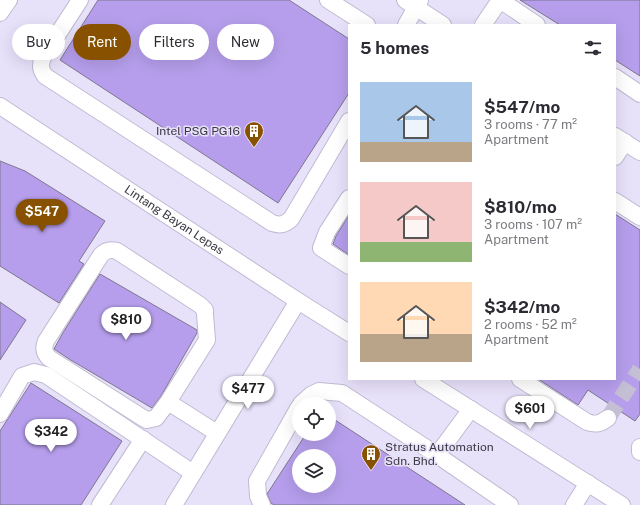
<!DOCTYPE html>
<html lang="en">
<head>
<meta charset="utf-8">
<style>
	body { margin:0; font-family:"Public Sans",sans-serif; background:#f2f2f3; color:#2b2b33; height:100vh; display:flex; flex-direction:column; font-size:15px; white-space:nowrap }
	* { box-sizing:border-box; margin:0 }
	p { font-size:13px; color:#7c7c81 }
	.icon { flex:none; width:22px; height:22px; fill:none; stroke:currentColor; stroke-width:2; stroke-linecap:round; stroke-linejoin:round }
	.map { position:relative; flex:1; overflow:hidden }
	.side { position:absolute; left:348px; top:24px; width:268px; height:356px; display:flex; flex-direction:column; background:#fff; border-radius:0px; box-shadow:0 4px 16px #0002 }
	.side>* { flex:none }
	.guide { position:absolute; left:12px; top:24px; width:276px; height:36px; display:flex; gap:8px }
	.fabs { position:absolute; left:292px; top:397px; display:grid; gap:8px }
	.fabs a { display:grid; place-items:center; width:44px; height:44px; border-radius:50%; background:#fff; box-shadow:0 4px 16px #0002; font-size:20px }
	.price { position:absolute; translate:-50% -34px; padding:0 9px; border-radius:14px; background:#fff; color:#222; font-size:13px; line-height:26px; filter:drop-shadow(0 1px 2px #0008) }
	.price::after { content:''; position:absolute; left:50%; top:24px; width:12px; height:9px; margin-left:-6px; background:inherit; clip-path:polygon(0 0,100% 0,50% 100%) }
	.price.current { background:#885100; color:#fff }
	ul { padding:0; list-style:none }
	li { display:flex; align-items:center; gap:12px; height:100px; padding:0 12px }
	li span { display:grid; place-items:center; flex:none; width:112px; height:80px; border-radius:0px; color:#555 }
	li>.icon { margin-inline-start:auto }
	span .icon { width:48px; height:48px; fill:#fffc; stroke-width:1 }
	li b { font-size:17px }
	h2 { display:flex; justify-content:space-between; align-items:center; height:48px; padding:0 12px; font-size:17px }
	.pill { padding:0 14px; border-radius:18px; background:#fff; box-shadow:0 4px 16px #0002; font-size:14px; line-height:36px }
	.pill.current { background:#885100; color:#fff }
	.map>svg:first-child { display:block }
	.building { fill:#b69eec; stroke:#7d778d; fill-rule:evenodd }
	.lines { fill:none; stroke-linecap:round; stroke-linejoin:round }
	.minor-tunnel { stroke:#c5bfd5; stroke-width:16; stroke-dasharray:16 8; stroke-linecap:butt }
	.minor-casing { stroke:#c0bad2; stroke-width:18 }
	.minor { stroke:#fff; stroke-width:16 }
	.labels { text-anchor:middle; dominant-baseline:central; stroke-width:3; stroke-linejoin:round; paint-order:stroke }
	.poi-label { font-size:12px; fill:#3b3842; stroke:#e8e1fa; text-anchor:end }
	.street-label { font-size:12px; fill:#3b3842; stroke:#e8e1fa }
</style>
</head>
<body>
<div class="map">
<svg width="640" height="505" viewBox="0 0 640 505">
	<rect width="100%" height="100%" fill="#e8e1fa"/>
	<path class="building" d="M98,0H289L349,39V93L278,203L60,60Z
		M520,0H640V76L615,60V25H560Z
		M0,161L25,171L105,221L79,261L84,264L59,303L0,266Z
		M615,214L640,230V414L635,421L588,390L578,405L538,379H615Z
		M349,215V255L333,244L336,236Z
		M100,274L197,330V333L161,396L152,408L69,359L54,349L64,331Z
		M0,302L26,320L0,360Z
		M31,383L122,441L81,505H0V431Z
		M329,416L465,505H274L271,503L267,494L306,434H329ZM299,456H329V486H299Z"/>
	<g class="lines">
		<path class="minor-tunnel" d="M608,418L640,369"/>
		<g class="minor-casing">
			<g id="minor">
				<path d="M80,0L43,57C40,65 40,69 45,76L272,223C281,226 285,224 291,219L349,121"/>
				<path d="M328,0L367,25"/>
				<path d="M405,0L443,25"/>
				<path d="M0,13L9,0"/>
				<path d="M406,25L420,0"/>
				<path d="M483,25L500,0L537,25"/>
				<path d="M615,77L640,94"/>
				<path id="s1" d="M0,106L298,301L349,333"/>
				<path d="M615,136L640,152"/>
				<path d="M615,157L625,142"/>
				<path d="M349,198L327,232L321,248L349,266"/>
				<path d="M615,201L640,217"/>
				<path d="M423,379L622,505"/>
				<path d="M520,379L587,422C596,425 600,424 608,418"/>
				<path d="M168,402L156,418L147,420L143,418L49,358C44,353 43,348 46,341L101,255C106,250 110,249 117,251L200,305L205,310V314L207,340L168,402L217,433"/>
				<path d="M301,404L311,395L319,391L342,393L437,455L510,505"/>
				<path d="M0,414L22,376L34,372L46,375L193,473"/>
				<path d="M640,447V452"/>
				<path d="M437,455L471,409"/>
				<path d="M100,505L143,439"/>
				<path d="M174,505L298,301"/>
				<path d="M262,505L258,496L257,481L299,407"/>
				<path d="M574,505L588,483"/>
			</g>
		</g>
		<use href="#minor" class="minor"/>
	</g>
	<defs>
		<g id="building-pin" transform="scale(1)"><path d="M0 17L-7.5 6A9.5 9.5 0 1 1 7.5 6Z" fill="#885100" stroke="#e8e1fa"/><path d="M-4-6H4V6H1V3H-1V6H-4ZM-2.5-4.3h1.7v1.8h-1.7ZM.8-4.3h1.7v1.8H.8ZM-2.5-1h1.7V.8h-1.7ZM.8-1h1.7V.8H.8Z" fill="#fff"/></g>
	</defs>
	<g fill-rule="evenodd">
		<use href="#building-pin" x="254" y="131"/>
		<use href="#building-pin" x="371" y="454"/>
	</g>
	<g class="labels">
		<g class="poi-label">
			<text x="240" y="131">Intel PSG PG16</text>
			<text x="385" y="447" text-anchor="start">Stratus Automation<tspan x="385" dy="14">Sdn. Bhd.</tspan></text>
		</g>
		<g class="street-label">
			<text stroke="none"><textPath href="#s1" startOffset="208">Lintang Bayan Lepas</textPath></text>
		</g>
	</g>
</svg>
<div class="fabs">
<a><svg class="icon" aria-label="locate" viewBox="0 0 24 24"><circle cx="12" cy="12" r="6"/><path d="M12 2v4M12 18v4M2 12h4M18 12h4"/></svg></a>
<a><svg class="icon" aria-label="layers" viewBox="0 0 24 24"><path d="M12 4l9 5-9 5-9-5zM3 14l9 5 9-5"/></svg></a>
</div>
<b class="price current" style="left:42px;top:233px">$547</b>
<b class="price" style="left:126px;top:341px">$810</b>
<b class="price" style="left:248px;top:410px">$477</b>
<b class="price" style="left:530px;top:430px">$601</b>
<b class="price" style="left:51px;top:453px">$342</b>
<div class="guide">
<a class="pill">Buy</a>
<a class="pill current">Rent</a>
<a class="pill">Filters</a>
<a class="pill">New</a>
</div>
<section class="side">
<h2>5 homes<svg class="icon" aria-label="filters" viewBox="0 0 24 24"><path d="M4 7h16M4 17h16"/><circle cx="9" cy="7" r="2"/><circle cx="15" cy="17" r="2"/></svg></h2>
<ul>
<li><span style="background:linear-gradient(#a9c7e8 75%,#b9a48a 0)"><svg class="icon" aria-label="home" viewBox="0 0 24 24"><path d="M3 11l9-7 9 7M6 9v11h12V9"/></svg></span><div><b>$547/mo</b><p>3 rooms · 77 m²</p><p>Apartment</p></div></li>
<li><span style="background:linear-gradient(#f6c9c9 75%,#8fb573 0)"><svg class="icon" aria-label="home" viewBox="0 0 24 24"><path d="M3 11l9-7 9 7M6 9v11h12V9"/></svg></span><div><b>$810/mo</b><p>3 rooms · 107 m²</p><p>Apartment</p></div></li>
<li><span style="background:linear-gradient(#ffd9b3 65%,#b9a48a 0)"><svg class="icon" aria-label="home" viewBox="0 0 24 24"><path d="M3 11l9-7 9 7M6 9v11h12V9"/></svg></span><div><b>$342/mo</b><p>2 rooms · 52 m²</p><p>Apartment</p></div></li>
</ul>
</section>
</div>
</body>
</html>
